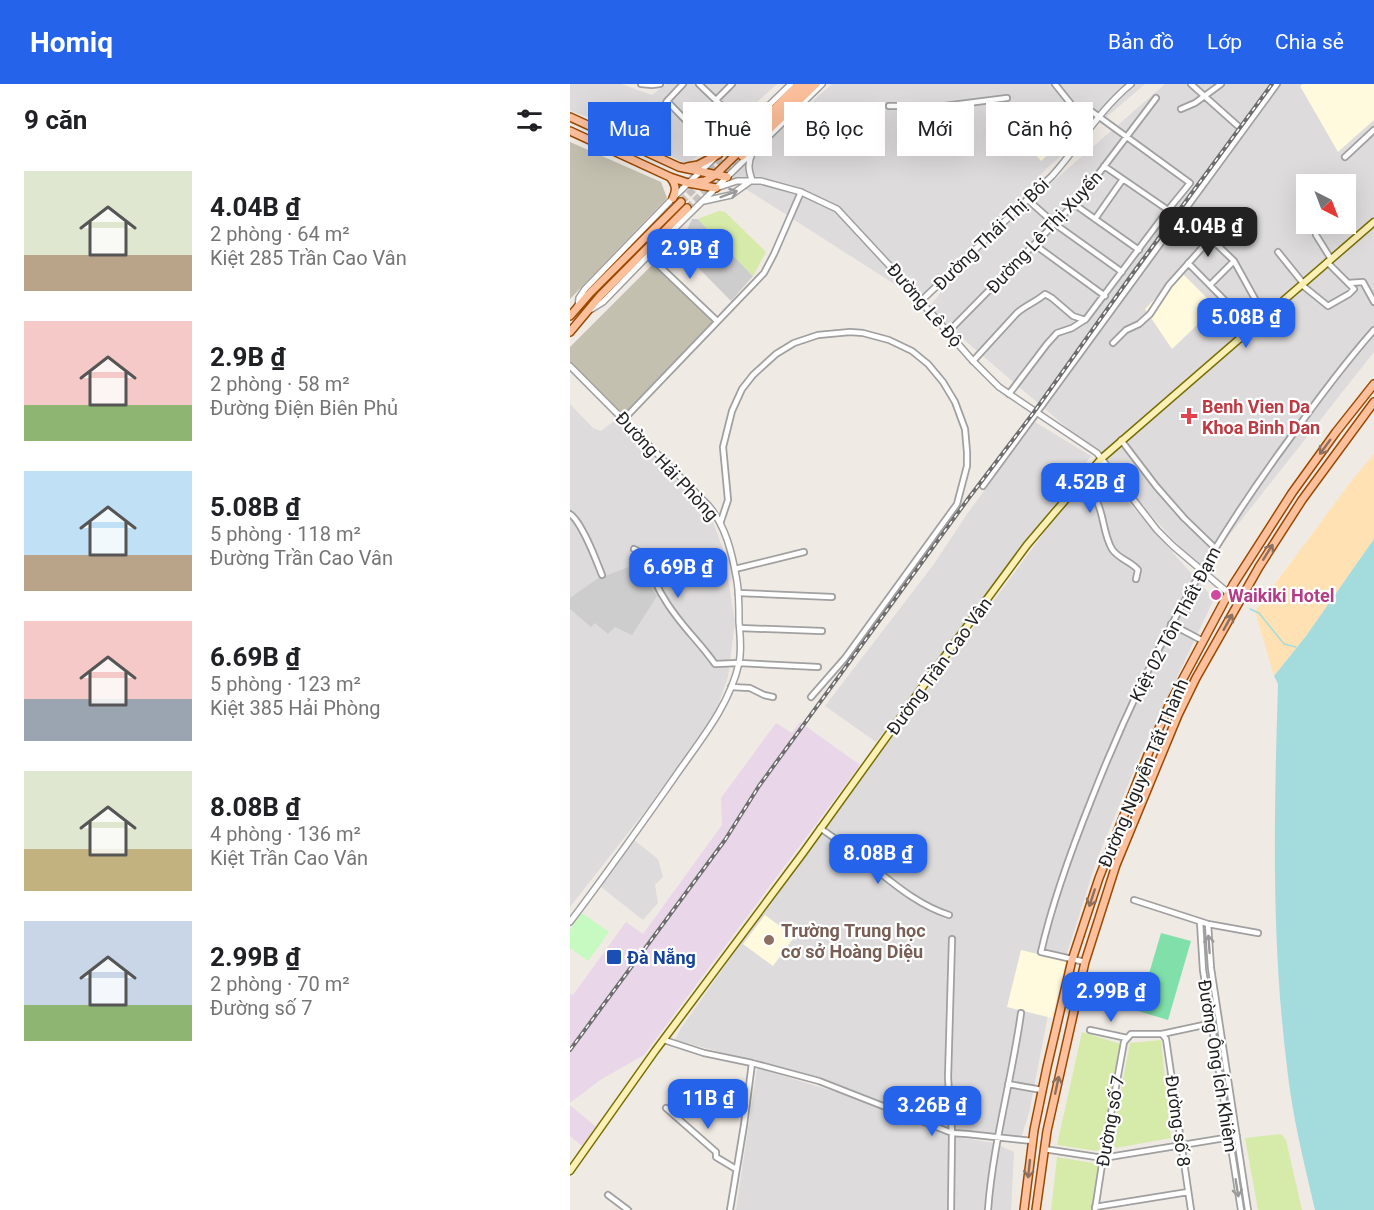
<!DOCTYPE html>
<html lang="vi">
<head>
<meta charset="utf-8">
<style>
	body { margin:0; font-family:Roboto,sans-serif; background:#f2f2f2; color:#202124; height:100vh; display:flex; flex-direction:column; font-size:22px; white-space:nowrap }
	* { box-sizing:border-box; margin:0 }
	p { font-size:20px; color:#757577 }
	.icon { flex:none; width:33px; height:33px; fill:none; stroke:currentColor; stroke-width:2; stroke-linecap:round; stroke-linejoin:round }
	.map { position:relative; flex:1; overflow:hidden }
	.side { display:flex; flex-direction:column; background:#fff; width:570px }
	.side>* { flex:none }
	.top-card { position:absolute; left:18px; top:18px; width:570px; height:54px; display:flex; gap:12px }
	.needle { width:39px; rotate:138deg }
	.controls { position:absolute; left:726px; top:90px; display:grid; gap:12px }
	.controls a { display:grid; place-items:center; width:60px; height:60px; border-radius:0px; background:#fff; box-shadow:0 6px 24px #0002; font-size:30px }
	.price { position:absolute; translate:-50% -51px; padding:0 14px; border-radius:12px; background:#2563eb; color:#fff; font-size:20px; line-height:39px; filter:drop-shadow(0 2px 3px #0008) }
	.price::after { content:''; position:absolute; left:50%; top:36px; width:18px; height:14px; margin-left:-9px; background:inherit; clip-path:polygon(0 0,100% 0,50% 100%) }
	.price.on { background:#222; color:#fff }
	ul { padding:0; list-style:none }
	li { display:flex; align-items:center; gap:18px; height:150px; padding:0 24px }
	li span { display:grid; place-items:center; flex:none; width:168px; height:120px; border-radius:0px; color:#555 }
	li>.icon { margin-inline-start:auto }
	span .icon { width:72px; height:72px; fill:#fffc; stroke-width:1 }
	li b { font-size:26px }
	h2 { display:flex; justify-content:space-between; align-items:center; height:72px; padding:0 24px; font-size:26px }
	.tag { padding:0 21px; border-radius:0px; background:#fff; box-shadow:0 6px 24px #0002; font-size:21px; line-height:54px }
	.tag.on { background:#2563eb; color:#fff }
	header { display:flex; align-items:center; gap:36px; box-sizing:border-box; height:84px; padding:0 30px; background:#2563eb; color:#fff }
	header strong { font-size:28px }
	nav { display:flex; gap:33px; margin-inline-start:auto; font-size:21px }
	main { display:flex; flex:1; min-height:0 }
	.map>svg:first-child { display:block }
	.residential { fill:#dddbdc; fill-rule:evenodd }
	.industrial { fill:#e9d6e9 }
	.education { fill:#fff9de }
	.religious { fill:#cdcdcd }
	.construction { fill:#c4c0b0 }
	.grass { fill:#d6eba9 }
	.sand { fill:#ffe1b3 }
	.park { fill:#c7fac1 }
	.pitch { fill:#81e0a9 }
	.water { fill:#a4dcde }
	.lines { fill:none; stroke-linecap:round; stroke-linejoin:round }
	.stream { stroke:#a4dcde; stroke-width:1.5 }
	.primary-tunnel { stroke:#c6c1bd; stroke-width:7; stroke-dasharray:7 3.5; stroke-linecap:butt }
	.minor-casing { stroke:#a0a0a0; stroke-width:8 }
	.tertiary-casing { stroke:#a0a0a0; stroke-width:8 }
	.secondary-casing { stroke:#786e03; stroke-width:9 }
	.primary-casing { stroke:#994900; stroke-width:10 }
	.minor { stroke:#fff; stroke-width:4.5 }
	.tertiary { stroke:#fff; stroke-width:5 }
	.secondary { stroke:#fbf1b7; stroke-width:6 }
	.primary { stroke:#fdc09c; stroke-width:7 }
	.rail-casing { stroke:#6d6d6d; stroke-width:4 }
	.rail { stroke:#fff; stroke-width:1.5; stroke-dasharray:4.5; stroke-linecap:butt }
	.oneway { stroke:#9a9a9a }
	.oneway2 { stroke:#8e705e }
	.health-dot { fill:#e0444e; stroke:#fff; stroke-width:2 }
	.hotel-dot { fill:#d1479c; stroke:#fff; stroke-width:2 }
	.education-dot { fill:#8d6e63; stroke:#fff; stroke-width:2 }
	.transit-dot { fill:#1a4fb4; stroke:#fff; stroke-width:2 }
	.labels { text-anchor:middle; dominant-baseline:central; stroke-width:4.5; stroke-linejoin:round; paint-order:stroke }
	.street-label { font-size:18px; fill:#1f1f1f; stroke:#fff }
	.health-label { font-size:18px; font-weight:bold; fill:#be3a42; stroke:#fff; text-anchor:start }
	.hotel-label { font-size:18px; font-weight:bold; fill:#b23c85; stroke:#fff; text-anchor:start }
	.education-label { font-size:18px; font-weight:bold; fill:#785e54; stroke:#fff; text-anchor:start }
	.transit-label { font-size:18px; font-weight:bold; fill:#164399; stroke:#fff; text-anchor:start }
</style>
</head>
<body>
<header>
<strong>Homiq</strong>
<nav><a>Bản đồ</a><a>Lớp</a><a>Chia sẻ</a></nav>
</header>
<main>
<section class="side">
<h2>9 căn<svg class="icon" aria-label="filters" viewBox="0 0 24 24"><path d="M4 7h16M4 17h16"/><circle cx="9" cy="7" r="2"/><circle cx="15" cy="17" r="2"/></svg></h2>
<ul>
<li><span style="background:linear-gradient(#dfe7d0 70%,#b9a48a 0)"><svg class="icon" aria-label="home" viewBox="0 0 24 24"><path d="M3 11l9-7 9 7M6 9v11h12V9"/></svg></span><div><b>4.04B ₫</b><p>2 phòng · 64 m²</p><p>Kiệt 285 Trần Cao Vân</p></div></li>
<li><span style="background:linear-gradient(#f6c9c9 70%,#8fb573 0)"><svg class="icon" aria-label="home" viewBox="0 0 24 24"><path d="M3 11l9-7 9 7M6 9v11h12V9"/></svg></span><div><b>2.9B ₫</b><p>2 phòng · 58 m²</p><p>Đường Điện Biên Phủ</p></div></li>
<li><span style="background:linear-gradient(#bfe0f5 70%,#b9a48a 0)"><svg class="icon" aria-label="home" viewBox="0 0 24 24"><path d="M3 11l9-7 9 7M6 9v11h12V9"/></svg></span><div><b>5.08B ₫</b><p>5 phòng · 118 m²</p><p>Đường Trần Cao Vân</p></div></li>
<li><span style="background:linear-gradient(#f6c9c9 65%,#9aa5b1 0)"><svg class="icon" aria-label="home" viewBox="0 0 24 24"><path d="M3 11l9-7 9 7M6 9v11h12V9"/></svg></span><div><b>6.69B ₫</b><p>5 phòng · 123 m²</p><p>Kiệt 385 Hải Phòng</p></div></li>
<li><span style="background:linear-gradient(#dfe7d0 65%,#c2b280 0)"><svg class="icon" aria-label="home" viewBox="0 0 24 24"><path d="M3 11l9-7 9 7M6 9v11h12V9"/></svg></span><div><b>8.08B ₫</b><p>4 phòng · 136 m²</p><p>Kiệt Trần Cao Vân</p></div></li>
<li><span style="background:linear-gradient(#c9d6e8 70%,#8fb573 0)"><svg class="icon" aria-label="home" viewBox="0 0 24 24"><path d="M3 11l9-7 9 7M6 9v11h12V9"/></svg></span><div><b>2.99B ₫</b><p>2 phòng · 70 m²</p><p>Đường số 7</p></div></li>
</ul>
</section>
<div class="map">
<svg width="804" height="1126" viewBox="0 0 804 1126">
	<rect width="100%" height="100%" fill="#f0eae4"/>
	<path class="residential" d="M0,0H51L82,11L96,0H207L117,81L51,44L0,27Z
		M262,0H575L477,84L351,217L157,93Z
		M595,0H804V268L631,487L524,367L358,225L402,168ZM736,100H776V140H736Z
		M0,320L23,344L31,347L46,335L140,430L153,465L165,538L158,593L145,630L76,726L0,823Z
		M465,338L521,372L306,658L255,622L364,480L397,430Z
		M523,392L536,393L644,515L572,667L527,775L479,926L459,1029L449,1060L386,1046L352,1035L245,993L105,956L111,944L203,814L367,593L482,438Z
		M64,756L88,775L93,793L85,801L88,819L73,836L31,803Z
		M187,984L279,1012L375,1051L424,1059L444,1068L441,1126H166Z"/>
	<path class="industrial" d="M230,638L290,681L74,971L30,996L0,1019V910L3,911L56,838L73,850L152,741L151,714L206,639L222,649Z
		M0,1021L26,1043L12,1062L0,1052Z"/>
	<path class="education" d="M733,0H804V36L768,68L730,2Z
		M471,20L495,46L492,49L503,61L501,63L494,56L471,77L465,70L478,57L456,34Z
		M611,188L646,223L602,265L575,225Z
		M195,831L218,848L225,839L231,844L203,882L173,860Z
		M451,866L496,877L482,934L437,923Z"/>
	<path class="religious" d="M122,135H128L183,192L161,217L103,158L111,149H114L117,146Z
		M64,481L87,512L62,551L45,543L38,550L25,539L21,543L0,525V514L27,495Z"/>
	<path class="construction" d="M0,58L91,98L97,114L0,215Z
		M85,178L147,237L54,335L0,282V263Z"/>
	<path class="grass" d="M149,127L155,128L196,168L183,192L128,135Z
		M512,948L550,960L532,1064L527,1067L487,1061Z
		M591,956L601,1054L546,1064L541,1058L560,959Z
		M711,1050L716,1056L732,1126H688L675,1054Z
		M487,1073L528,1080L522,1126H481Z"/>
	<path class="sand" d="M804,370V455L736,552L704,592L685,527L782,396Z"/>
	<path class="park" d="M12,829L39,848L18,877L0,864V846Z"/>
	<path class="pitch" d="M591,849L621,857L598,936L568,927Z"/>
	<path class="water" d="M804,455V1126H745C734,1079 722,1031 717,983C701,856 704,728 708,600L704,592L736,552Z"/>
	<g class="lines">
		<path class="stream" d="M680,525L689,529L714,560L726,563"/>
		<path class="primary-tunnel" d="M111,118L164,65
			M117,124L172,72"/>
		<g class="minor-casing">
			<path id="minor" d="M71,0L82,1L90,0
				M129,0L176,45
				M621,0L668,42
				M146,16L162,0
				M97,17L123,44
				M319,22H374L437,14
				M611,25L625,19L651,0
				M69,65L97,17L113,0
				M775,73L804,46
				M534,82L598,126
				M457,115L485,140L552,188
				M504,120L569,166
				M611,132L635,149L664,177L695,233
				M525,135L553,95
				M634,147L632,142L638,130
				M746,151L761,175
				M465,161L535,212
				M708,168L733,199
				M78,171L147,237
				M757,178L778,199L793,198L804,218
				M618,179L682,244
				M640,201L664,177
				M732,201L758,222L779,210L784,205L777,198
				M378,248L504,120L520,101L586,14
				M543,259L556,246L569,240L580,230L599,201L640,155
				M403,277L447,229C456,221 466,218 475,210L482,214L503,232L515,236
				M439,310L477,260L487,249L502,244L516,235L598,126L620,99L517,24L507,26L505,25L485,0
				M54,335L194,189L204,170L231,108
				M551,356L586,402L614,434L645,464
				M512,396C518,403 525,411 528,420C534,434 534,452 542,465C548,475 561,477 568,486L566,495
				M413,402L707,0
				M0,430C12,438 26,476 32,491
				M151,437L158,416L153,363L162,327L172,305L183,291L206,270L224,259L248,251L280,248L293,249L319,256L342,267L358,280L373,298L385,318L395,345L397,368V382L387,420L275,574L241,613
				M64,465C78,472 77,476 82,489C85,497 89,507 94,514C108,539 129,557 145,580L169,579L248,583
				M165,485L234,468
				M168,509L262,513
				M601,540L633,557
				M170,544L252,547
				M161,603L180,604L194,611L203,613
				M250,744C266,755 281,766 296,778C322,798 347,821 379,831
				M564,816L638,840L688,849
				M630,838L633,886L671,1126
				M638,840L641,884L678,1126
				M515,878L471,868C483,815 502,764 522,714C573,584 635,469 718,357C745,319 773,281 804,246
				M520,946L557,954
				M592,950L596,955L621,1126
				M94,956L134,969L182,979L249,997L382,1049L397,1050L462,1057
				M438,1000L472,1006
				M96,1024L146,1068V1073L166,1085
				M474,1065L533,1074L667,1052
				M38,1111L58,1126
				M525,1123L618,1108
				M160,1126L174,1041L182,979
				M381,1126L382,1049L378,994L382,855
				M418,1126C423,1059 442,995 451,929
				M525,1126L533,1074L554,958L561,950H592L643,939"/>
		</g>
		<g class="tertiary-casing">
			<path id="tertiary" d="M146,104L167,97H191L231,108L267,125L318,180L403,277L429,303L527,369L587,446L603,462L669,518
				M134,117L161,111L182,96C179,87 177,80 182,70
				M351,217L482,92C509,62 529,26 561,0
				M8,222L9,214L15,205L103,114L221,0
				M22,225L33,218L101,148L252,0
				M0,282L138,421C156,442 162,469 167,497C169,510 169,524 169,538C170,551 172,565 169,579C159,624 127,660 102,697C68,745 35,792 0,838"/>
		</g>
		<g class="secondary-casing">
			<path id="secondary" d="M0,1087L85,967L233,769L367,583L457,461L485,428L532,374L804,138"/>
		</g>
		<g class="primary-casing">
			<path id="primary" d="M0,33L109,83L157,93
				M0,47L100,93L118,99L146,104
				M164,65L229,0
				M172,72L246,0
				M117,83L128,81L149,70
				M100,93C106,100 107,106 103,114
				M118,99L135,97L145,91L238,0
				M0,232L20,209L111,118
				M0,248L30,212L117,124
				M454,1126L464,1046L477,983L502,876L529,794L583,658L600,619L663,501L722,409L766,348L804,300
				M466,1126L477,1047L515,878L546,781L608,631L626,594L689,483L732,416L804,318"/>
		</g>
		<use href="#minor" class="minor"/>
		<use href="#tertiary" class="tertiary"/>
		<use href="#secondary" class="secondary"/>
		<use href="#primary" class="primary"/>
		<g class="rail-casing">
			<path id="rail" d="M0,966L155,756L189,702L398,415L464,328L563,189L702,0"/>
		</g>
		<use href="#rail" class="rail"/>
	</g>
	<defs><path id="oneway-shaft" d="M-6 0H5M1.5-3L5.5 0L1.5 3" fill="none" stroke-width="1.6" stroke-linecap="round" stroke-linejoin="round" transform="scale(1.5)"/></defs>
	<g class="oneway">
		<use href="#oneway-shaft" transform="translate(159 110) rotate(-21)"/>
		<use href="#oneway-shaft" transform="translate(639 860) rotate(-94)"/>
		<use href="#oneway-shaft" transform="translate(667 1104) rotate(81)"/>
	</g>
	<g class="oneway2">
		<use href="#oneway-shaft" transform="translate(755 363) rotate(126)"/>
		<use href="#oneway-shaft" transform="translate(698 468) rotate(-58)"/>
		<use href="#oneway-shaft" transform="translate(658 538) rotate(-61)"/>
		<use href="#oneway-shaft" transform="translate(522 814) rotate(108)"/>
		<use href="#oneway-shaft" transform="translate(487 1001) rotate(-78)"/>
		<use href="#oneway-shaft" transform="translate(459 1085) rotate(96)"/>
	</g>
	<path class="health-dot" d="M616 323h6v6h6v6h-6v6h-6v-6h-6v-6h6z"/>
	<circle class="hotel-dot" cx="646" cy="511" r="6"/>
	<circle class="education-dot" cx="199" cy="856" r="6"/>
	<rect class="transit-dot" x="36" y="865" width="16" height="16" rx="3"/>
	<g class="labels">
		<g class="street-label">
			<text transform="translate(474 148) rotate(-47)">Đường Lê Thị Xuyến</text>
			<text transform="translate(421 150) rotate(-44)">Đường Thái Thị Bôi</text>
			<text transform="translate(355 221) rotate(49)">Đường Lê Độ</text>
			<text transform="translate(97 382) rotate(47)">Đường Hải Phòng</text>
			<text transform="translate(605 540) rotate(-62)">Kiệt 02 Tôn Thất Đạm</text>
			<text transform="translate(369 582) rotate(-54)">Đường Trần Cao Vân</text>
			<text transform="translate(573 689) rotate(-67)">Đường Nguyễn Tất Thành</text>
			<text transform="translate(648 982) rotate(81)">Đường Ông Ích Khiêm</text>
			<text transform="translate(540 1037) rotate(-80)">Đường số 7</text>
			<text transform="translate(608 1037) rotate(82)">Đường số 8</text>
		</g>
		<g class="health-label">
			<text x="632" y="322">Benh Vien Da<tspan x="632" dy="21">Khoa Binh Dan</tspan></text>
		</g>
		<g class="hotel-label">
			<text x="658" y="511">Waikiki Hotel</text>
		</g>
		<g class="education-label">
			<text x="211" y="846">Trường Trung học<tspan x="211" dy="21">cơ sở Hoàng Diệu</tspan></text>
		</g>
		<g class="transit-label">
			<text x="57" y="873">Đà Nẵng</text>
		</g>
	</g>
</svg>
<div class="controls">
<a><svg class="needle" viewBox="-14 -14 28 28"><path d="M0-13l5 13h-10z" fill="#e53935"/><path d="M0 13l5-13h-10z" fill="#757577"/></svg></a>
</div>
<b class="price on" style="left:638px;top:174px">4.04B ₫</b>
<b class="price" style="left:120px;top:196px">2.9B ₫</b>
<b class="price" style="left:676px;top:265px">5.08B ₫</b>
<b class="price" style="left:520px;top:430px">4.52B ₫</b>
<b class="price" style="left:108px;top:515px">6.69B ₫</b>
<b class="price" style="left:308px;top:801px">8.08B ₫</b>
<b class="price" style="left:541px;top:939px">2.99B ₫</b>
<b class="price" style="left:138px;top:1046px">11B ₫</b>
<b class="price" style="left:362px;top:1053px">3.26B ₫</b>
<div class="top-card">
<a class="tag on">Mua</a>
<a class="tag">Thuê</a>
<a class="tag">Bộ lọc</a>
<a class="tag">Mới</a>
<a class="tag">Căn hộ</a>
</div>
</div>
</main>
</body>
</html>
